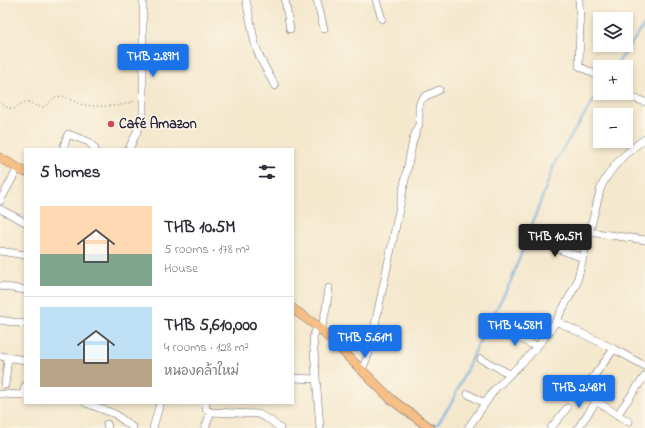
<!DOCTYPE html>
<html lang="en">
<head>
<meta charset="utf-8">
<style>
	body { margin:0; font-family:"Indie Flower","Playpen Sans Thai",sans-serif; background:#f7f7f7; color:#2b2b33; height:100vh; display:flex; flex-direction:column; font-size:15px; white-space:nowrap }
	* { box-sizing:border-box; margin:0 }
	p { font-size:13px; color:#7c7c81 }
	.icon { flex:none; width:22px; height:22px; fill:none; stroke:currentColor; stroke-width:2; stroke-linecap:round; stroke-linejoin:round }
	.map { position:relative; flex:1; overflow:hidden }
	.side { position:absolute; left:24px; top:148px; width:270px; height:256px; display:flex; flex-direction:column; background:#fff; border-radius:0px; box-shadow:0 2px 6px #0003 }
	.side>* { flex:none }
	.buttons { position:absolute; left:593px; top:12px; display:grid; gap:8px }
	.buttons a { display:grid; place-items:center; width:40px; height:40px; border-radius:0px; background:#fff; box-shadow:0 2px 6px #0003; font-size:20px }
	.price { position:absolute; translate:-50% -34px; padding:0 9px; border-radius:4px; background:#1a73e8; color:#fff; font-size:13px; line-height:26px; filter:drop-shadow(0 1px 2px #0008) }
	.price::after { content:''; position:absolute; left:50%; top:24px; width:12px; height:9px; margin-left:-6px; background:inherit; clip-path:polygon(0 0,100% 0,50% 100%) }
	.price.current { background:#222; color:#fff }
	ul { padding:0; list-style:none }
	li { display:flex; align-items:center; gap:12px; height:100px; padding:0 16px }
	li+li { border-top:1px solid #e1e1e2 }
	li span { display:grid; place-items:center; flex:none; width:112px; height:80px; border-radius:0px; color:#555 }
	li>.icon { margin-inline-start:auto }
	span .icon { width:48px; height:48px; fill:#fffc; stroke-width:1 }
	li b { font-size:17px }
	h2 { display:flex; justify-content:space-between; align-items:center; height:48px; padding:0 16px; font-size:17px }
	.map>svg:first-child { display:block }
	.lines { fill:none; stroke-linecap:round; stroke-linejoin:round }
	.stream { stroke:#67a8db; stroke-width:2 }
	.minor-casing { stroke:#6c676e; stroke-width:8 }
	.major-casing { stroke:#6c676e; stroke-width:10 }
	.path { stroke:#6c676e; stroke-width:1; stroke-dasharray:1 3; stroke-linecap:butt }
	.minor { stroke:#fff; stroke-width:7 }
	.major { stroke:#f5bf86; stroke-width:9 }
	.poi-dot { fill:#d1495b; stroke:#fcf5e5; stroke-width:1.5 }
	.labels { text-anchor:middle; dominant-baseline:central; stroke-width:3.5; stroke-linejoin:round; paint-order:stroke }
	.poi-label { font-size:14px; font-weight:bold; fill:#22223b; stroke:#fcf5e5; text-anchor:start }
</style>
</head>
<body>
<div class="map">
<svg width="645" height="428" viewBox="0 0 645 428">
	<rect width="100%" height="100%" fill="#fcf5e5"/>
	<filter id="ink" filterUnits="userSpaceOnUse"><feTurbulence type="fractalNoise" baseFrequency=".025" numOctaves="2"/><feDisplacementMap in="SourceGraphic" scale="8" xChannelSelector="R" yChannelSelector="G"/><feConvolveMatrix kernelMatrix="1 2 1 2 8 2 1 2 1" color-interpolation-filters="sRGB"/></filter>
	<filter id="wash" filterUnits="userSpaceOnUse"><feTurbulence type="fractalNoise" baseFrequency=".012" numOctaves="4" result="noise"/><feDisplacementMap in="SourceGraphic" scale="16" xChannelSelector="R" yChannelSelector="G"/><feGaussianBlur stdDeviation="0.9" result="paint"/><feColorMatrix in="noise" values="0 0 0 0 0 0 0 0 0 0 0 0 0 0 0 0 0 1.4 0 .05"/><feComposite in="paint" operator="in"/></filter>
	<g filter="url(#wash)">
		<rect width="100%" height="100%" fill="#f4e8cd"/>
		<g class="lines">
			<path class="stream" d="M615,67L645,24
				M432,427L438,423L452,402L477,346L511,281L556,160L600,90"/>
		</g>
	</g>
	<g filter="url(#ink)">
		<g class="lines">
			<g class="minor-casing">
				<path id="minor" d="M246,0L255,44L260,58L275,86
					M285,0L290,29
					M317,0L324,29
					M376,0L382,19
					M579,0L580,21L579,66L600,77
					M619,93L645,102
					M63,149L68,134L89,142L95,149
					M129,149L140,125L143,113V0
					M0,201L18,168
					M0,209L25,222
					M589,232L645,240
					M534,240L583,258
					M0,251L25,255
					M0,286L25,290
					M0,320L25,324
					M556,321L614,349L645,366
					M317,326L313,338L320,428
					M503,330L537,347
					M321,331L326,309L329,288
					M614,349L582,392L629,422
					M0,356L25,360
					M481,359L510,374
					M362,370L369,353L394,235L413,140L419,124V106L421,100L426,96L439,90
					M293,378L315,379
					M5,385L8,357
					M0,394L25,395
					M468,394L484,403
					M23,395L25,386
					M86,403L115,414L133,428
					M206,403V409L211,412L258,414L270,420L280,428
					M617,415L645,376
					M107,424L108,428
					M153,428L160,403
					M205,428L211,412
					M468,428L495,389L528,357L547,335L556,321L576,285L601,187C611,167 627,151 645,139
					M551,428L567,408
					M578,428L596,402"/>
			</g>
			<g class="major-casing">
				<path id="major" d="M0,158L25,172
					M293,309L317,326L392,400L430,428"/>
			</g>
			<path class="path" d="M0,102L6,107L14,109C32,94 28,107 44,107L55,97L63,96L79,104L92,106H117L136,101"/>
			<use href="#minor" class="minor"/>
			<use href="#major" class="major"/>
		</g>
	</g>
	<circle class="poi-dot" cx="111" cy="124" r="4"/>
	<g class="labels">
		<g class="poi-label">
			<text x="119" y="124">Café Amazon</text>
		</g>
	</g>
</svg>
<div class="buttons">
<a><svg class="icon" aria-label="layers" viewBox="0 0 24 24"><path d="M12 4l9 5-9 5-9-5zM3 14l9 5 9-5"/></svg></a>
<a>+</a>
<a>−</a>
</div>
<b class="price" style="left:153px;top:78px">THB 2.89M</b>
<b class="price current" style="left:555px;top:258px">THB 10.5M</b>
<b class="price" style="left:515px;top:347px">THB 4.58M</b>
<b class="price" style="left:365px;top:359px">THB 5.61M</b>
<b class="price" style="left:579px;top:409px">THB 2.48M</b>
<section class="side">
<h2>5 homes<svg class="icon" aria-label="filters" viewBox="0 0 24 24"><path d="M4 7h16M4 17h16"/><circle cx="9" cy="7" r="2"/><circle cx="15" cy="17" r="2"/></svg></h2>
<ul>
<li><span style="background:linear-gradient(#ffd9b3 60%,#7fa58c 0)"><svg class="icon" aria-label="home" viewBox="0 0 24 24"><path d="M3 11l9-7 9 7M6 9v11h12V9"/></svg></span><div><b>THB 10.5M</b><p>5 rooms · 178 m²</p><p>House</p></div></li>
<li><span style="background:linear-gradient(#bfe0f5 65%,#b9a48a 0)"><svg class="icon" aria-label="home" viewBox="0 0 24 24"><path d="M3 11l9-7 9 7M6 9v11h12V9"/></svg></span><div><b>THB 5,610,000</b><p>4 rooms · 128 m²</p><p>หนองคล้าใหม่</p></div></li>
</ul>
</section>
</div>
</body>
</html>
